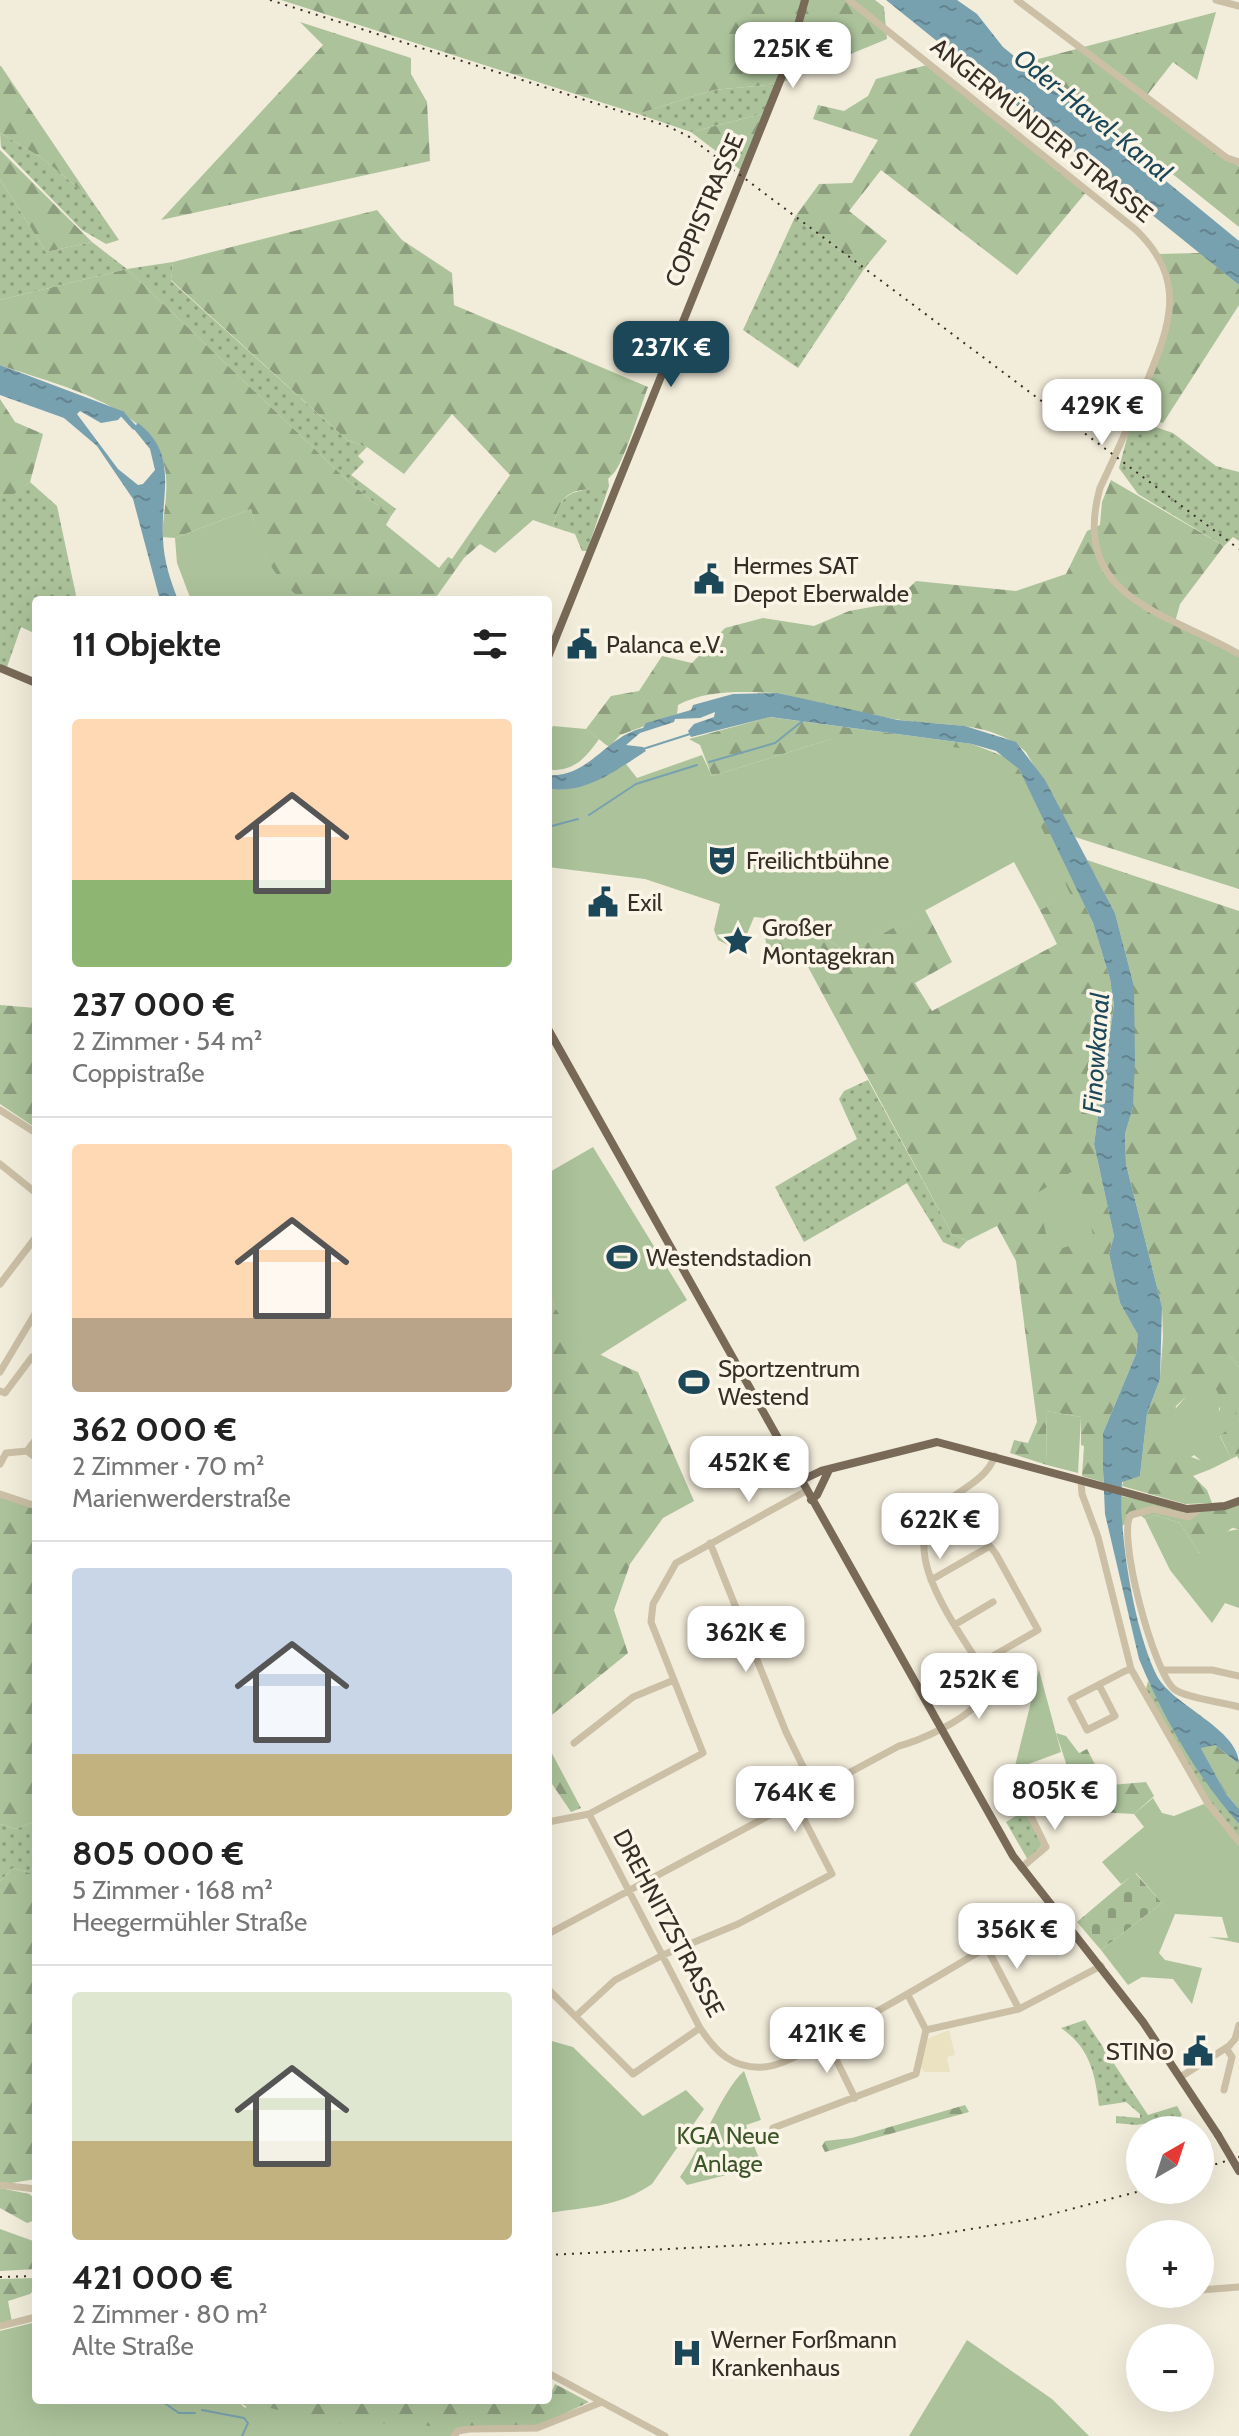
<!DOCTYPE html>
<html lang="de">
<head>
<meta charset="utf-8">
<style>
	body { margin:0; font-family:Cabin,sans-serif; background:#f2f2f2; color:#222; height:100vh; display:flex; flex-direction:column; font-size:30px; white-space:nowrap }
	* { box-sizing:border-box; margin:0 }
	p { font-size:26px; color:#767676 }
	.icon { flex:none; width:44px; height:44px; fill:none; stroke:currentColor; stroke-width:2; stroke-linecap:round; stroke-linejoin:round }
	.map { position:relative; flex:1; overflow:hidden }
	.drawer { position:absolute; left:32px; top:596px; width:520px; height:1808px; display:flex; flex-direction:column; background:#fff; border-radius:8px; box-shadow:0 8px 32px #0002 }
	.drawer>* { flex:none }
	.needle { width:52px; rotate:39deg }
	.buttons { position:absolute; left:1126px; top:2116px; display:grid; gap:16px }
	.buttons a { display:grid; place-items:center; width:88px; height:88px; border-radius:50%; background:#fff; box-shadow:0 8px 32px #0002; font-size:40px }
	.price { position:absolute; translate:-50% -68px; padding:0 18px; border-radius:16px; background:#fff; color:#222; font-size:26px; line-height:52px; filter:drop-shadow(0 2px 4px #0008) }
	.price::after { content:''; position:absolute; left:50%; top:48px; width:24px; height:18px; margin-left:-12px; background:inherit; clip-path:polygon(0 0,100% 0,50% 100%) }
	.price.current { background:#1b4759; color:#fff }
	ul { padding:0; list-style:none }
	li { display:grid; align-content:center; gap:16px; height:424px; padding:0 40px }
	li+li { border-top:2px solid #e0e0e0 }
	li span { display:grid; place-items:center; height:248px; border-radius:8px; color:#555 }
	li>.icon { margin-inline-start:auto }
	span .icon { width:144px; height:144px; fill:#fffc; stroke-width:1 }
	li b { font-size:34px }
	h2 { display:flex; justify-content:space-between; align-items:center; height:96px; padding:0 40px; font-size:34px }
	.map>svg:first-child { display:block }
	.grass { fill:url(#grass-dots) }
	.forest { fill:url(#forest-firs) }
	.cemetery { fill:url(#cemetery-stones) }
	.green { fill:#abc29a }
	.plaza { fill:#ebe2c1 }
	.water { fill:url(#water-ripples) }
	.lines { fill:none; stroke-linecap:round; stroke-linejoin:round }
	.stream { stroke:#78a1b0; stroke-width:2 }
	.canal { stroke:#78a1b0; stroke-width:5 }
	.minor { stroke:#cbbfa6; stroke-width:7 }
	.major { stroke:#796a58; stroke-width:8 }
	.rail { stroke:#372f27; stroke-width:2; stroke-dasharray:2 6; stroke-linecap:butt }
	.major-bridge { stroke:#796a58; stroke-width:8 }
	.labels { text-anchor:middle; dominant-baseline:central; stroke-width:7; stroke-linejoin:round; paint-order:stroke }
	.street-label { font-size:24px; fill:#372f27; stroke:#faf5e7 }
	.poi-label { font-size:24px; fill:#372f27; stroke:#faf5e7; text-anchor:start }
	.park-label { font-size:24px; fill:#3c562a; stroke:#faf5e7 }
	.water-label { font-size:26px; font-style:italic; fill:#1b4759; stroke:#faf5e7 }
</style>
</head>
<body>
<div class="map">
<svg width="1239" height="2436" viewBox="0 0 1239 2436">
	<defs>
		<pattern id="grass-dots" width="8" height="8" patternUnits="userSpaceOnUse" patternTransform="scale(2)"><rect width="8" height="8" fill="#abc29a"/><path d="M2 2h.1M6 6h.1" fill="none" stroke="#8c9e7e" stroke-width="1.8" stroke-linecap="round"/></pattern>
		<pattern id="forest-firs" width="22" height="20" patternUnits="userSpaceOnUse" patternTransform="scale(2)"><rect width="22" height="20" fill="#abc29a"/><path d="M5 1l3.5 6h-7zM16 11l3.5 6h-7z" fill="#8c9e7e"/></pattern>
		<pattern id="cemetery-stones" width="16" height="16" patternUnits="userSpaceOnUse" patternTransform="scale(2)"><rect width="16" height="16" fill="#abc29a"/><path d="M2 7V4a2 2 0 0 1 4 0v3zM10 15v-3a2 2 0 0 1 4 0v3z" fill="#8c9e7e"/></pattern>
		<pattern id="water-ripples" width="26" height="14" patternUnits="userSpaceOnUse" patternTransform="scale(2)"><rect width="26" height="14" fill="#78a1b0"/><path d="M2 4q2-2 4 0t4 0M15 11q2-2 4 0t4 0" fill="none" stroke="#63848f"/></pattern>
	</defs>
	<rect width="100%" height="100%" fill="#f2ecda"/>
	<path class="grass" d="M778,84L766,113L691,132L638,114L713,90Z
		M0,133L42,158L90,198L119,240L106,244L82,230L1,147Z
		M0,179L46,252L92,242L127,269L173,262L171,281L347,440L367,447L358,456L364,462L351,475L396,509L391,516L348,481L127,269L0,300Z
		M795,217L864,269L798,368L743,330Z
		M1132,419L1173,433L1216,466L1239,472V541L1233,537L1224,546L1138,494L1119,468Z
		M608,478L609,486L587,551H582L575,534L553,527C564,479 577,501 608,478Z
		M30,482L57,506L77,600H36V634L21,627L7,667L0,664V494L6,499Z
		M868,1080L952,1234L967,1241L959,1249L943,1242L907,1183L804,1242L775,1187L857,1139L839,1099L844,1091Z
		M1148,1681L1202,1775L1239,1824V1842L1225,1826L1145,1693Z
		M1024,1811L1043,1844L1028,1860L1006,1822Z
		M36,1821V1875L13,1868L0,1881V1824L16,1829Z
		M1085,2020L1148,2115L1177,2106L1182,2115L1179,2118L1136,2125L1116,2123V2116L1140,2118V2114L1126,2102L1099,2106C1095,2073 1090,2048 1061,2028Z"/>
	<path class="forest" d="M281,0H875L884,7L887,39L778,84L713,90L638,114Z
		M1216,12L1197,80L1173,62L1144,99L1239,166V227L1031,61Z
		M300,22L411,58V74L427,102L430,161L161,220L323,45Z
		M927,65L1088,190L1017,275L881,170L849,211L887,241L864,269L795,217L819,184L852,183L878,140L813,119L818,105L844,111L868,96L876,79Z
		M0,66H1L90,198L42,158L0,133Z
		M766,113L742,171L691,132Z
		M0,150L92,242L46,252L0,179Z
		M377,210L402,240L452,273L454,305L648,387C641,405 624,463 613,474C583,505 566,471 553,527L533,520L495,553L480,544L464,558L434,600H302L276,579L259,542L251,509L175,538L162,537C163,516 169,490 165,469C154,405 53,384 0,365V300L127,269L348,481L391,516L386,525L439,568L448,557L452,559L510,475L452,414L404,474L367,447L347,440L171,280L173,262Z
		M1200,253L1239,285V305L1163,423L1142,416L1132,419L1166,337L1170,292L1157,254Z
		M0,399L15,422L43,434L30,482L6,500L0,494Z
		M1111,480L1224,546L1180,604L1175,622L1239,654V889L1075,837L1026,752C991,719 939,727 895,719C856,713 817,703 779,693C745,692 708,689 678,705L677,714L620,735L609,747L586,729L611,696L639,691L662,656L692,663L725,628L763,618L814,626L849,611L894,603L916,581L1016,591L1066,574L1087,531L1100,525L1102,502Z
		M769,717L972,744L1008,758L1019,769L1041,812L1093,923L1110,979L1114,1005L1094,1144L1114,1236L1109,1254L1120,1303L1138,1335L1136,1354L1103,1433V1482L1082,1476L1084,1446L1081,1445V1417L1046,1411L1047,1465L1010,1453L1014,1440L1028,1443L1037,1422L1016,1261L997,1226L967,1241L952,1234L800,952H767L763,918L791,921L849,952L925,910L952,962L915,983L932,1011L1057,944L1040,910L1070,893L831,739L712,776L700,745L689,739Z
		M1087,860L1239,911V1367L1229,1355L1239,1421V1459L1237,1456L1231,1459L1220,1435V1404L1192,1391L1176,1406L1170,1445L1177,1452L1208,1463L1211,1469L1193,1476L1207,1490L1212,1503L1185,1504L1122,1486L1124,1478L1140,1476L1147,1414L1160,1379L1163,1337L1162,1307L1126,1164L1125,1134L1133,1107L1134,986L1115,913Z
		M0,1005L36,1008V1075L32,1087L36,1096V1128L0,1104Z
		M548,1296C579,1345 585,1349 638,1372L694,1501L663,1518L630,1564L614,1610L628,1653L548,1718Z
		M1121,1496L1186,1510L1239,1503V1529L1232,1528L1199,1553L1180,1523L1155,1515L1145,1519L1139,1514L1122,1526Z
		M0,1497L36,1509V1821L16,1829L0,1824Z
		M1056,1733L1066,1736L1079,1753L1087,1749L1102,1778L1111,1785L1146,1782L1154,1796L1134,1814L1099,1812L1075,1775L1069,1772Z
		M1203,1745H1215L1239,1764V1809L1226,1794L1201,1748Z
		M548,1746L581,1808L571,1812L548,1778Z
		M13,1868L36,1875V2179L5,2184L0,2182V1881Z
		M965,2105L969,2112L825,2152L822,2146L825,2141L852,2138Z
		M0,2188L29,2194L36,2199V2220L27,2223L0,2208Z
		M0,2229L36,2242V2269L0,2271Z
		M36,2278V2288L30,2294L8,2301L12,2322L0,2325V2279Z
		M555,2384L589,2402L536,2427L469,2428L453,2436H174L247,2407L236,2400H548Z"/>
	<path class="cemetery" d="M1135,1873L1162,1903L1101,1950L1077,1922Z"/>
	<path class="green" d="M251,509C262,552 267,571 302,600H191L177,563L175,538Z
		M553,726L586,729L599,739C584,760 574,771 548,770V734Z
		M831,739C880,743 975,736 1010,771C1027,788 1059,868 1070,894L1040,910L1014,862L849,952L791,921L754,917L740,951L718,940L714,930L720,904L645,879L548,867V789C575,793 603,778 626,764L637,778L702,755L712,776Z
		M593,1147L687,1300L600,1355L574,1338L548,1296V1173Z
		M1076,1169L1094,1238L1050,1252L1037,1193Z
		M1229,1355L1239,1367V1421L1217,1360Z
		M1202,1378L1214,1385L1222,1401L1219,1409L1227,1430L1220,1436L1231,1459L1211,1469L1194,1455L1188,1459L1172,1452L1170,1445L1160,1440L1157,1430Z
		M1046,1411L1081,1417L1078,1473L1047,1465Z
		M1155,1515L1180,1523L1199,1553L1219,1533L1239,1529V1608L1225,1603L1212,1623L1170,1570L1145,1519Z
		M1039,1670L1061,1752L1026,1765L1017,1788L1010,1786Z
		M1153,1798L1162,1813L1174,1816L1204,1804L1239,1842V1943L1208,1937L1228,1938L1222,1917L1175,1914L1159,1953L1165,1960L1202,1968L1192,2004L1173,1979L1142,1977L1128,1985L1101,1950L1162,1903L1136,1873L1121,1884L1102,1862L1144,1827L1134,1814Z
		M548,2040L573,2047L643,2116L686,2090L704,2109L652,2184C619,2207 586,2207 548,2213Z
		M744,2071L761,2120L746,2125L762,2166L687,2185L680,2177C702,2147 721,2092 744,2071Z
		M36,2322V2400H236L259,2420L264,2436H0V2331Z
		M967,2340L1052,2399L1089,2436H909Z
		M262,2406L332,2423L421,2424L454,2432L453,2436H267Z"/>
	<path class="plaza" d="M949,2030L955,2055L947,2057L950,2072H924L920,2065L927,2039Z"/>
	<path class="water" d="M886,0H957L977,14L1003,47L1239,241V285Z
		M0,365L125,412L118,420L101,423L80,411L77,414L118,469L138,485L143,484L155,470L150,449L133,428L138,423C180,455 160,495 163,539C164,562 170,579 178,600H160L133,499L97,446L64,418L0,395Z
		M778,693L898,720L965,726L1016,742L1045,780L1115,913L1134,986L1135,1060L1133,1107L1125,1134L1126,1164L1162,1307L1160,1379L1147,1414L1140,1476L1122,1482C1118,1532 1134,1630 1157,1676C1173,1706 1239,1729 1239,1764L1215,1745L1201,1748L1226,1794L1239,1809V1824C1197,1777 1163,1717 1139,1659L1105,1514L1103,1470V1433L1136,1354L1138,1335L1120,1303L1109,1254L1114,1236L1094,1144L1114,1005L1110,979L1093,923L1019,769L996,751L972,744L770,717L691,737L688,731L694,724L714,717L715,712L700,718L675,719L674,722L640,733L626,745L643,747L646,751C615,771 586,794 548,789V775C589,778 606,736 643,728L646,723L691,710L693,705L733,694Z"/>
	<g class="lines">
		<path class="stream" d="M643,749L690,734
			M709,762L775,743L805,719
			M589,815L636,784L697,765
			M548,827L578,819
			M160,2400L179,2413H195
			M202,2410L244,2418L248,2423L242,2436"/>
		<path class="canal" d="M123,415L134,427"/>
		<path class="minor" d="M849,0L1135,229C1189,280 1170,326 1145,386C1131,421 1116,454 1100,488C1069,599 1167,612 1239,654
			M1017,0L1227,158L1239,162
			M1216,0L1239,6
			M0,1110L36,1133
			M0,1164L36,1193
			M0,1284L36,1237
			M0,1372L36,1312
			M0,1391L5,1393L32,1357L36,1360
			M27,1451L36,1439
			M0,1464L6,1453L27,1451L36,1458
			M1081,1481L1082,1494L1098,1537L1131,1669L1207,1802L1239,1842
			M0,1494L36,1506
			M1200,1509L1189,1517L1153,1509L1131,1515C1116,1533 1154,1673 1174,1689C1185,1698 1223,1702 1239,1707
			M710,1543L786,1732L815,1791
			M931,1580L990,1546L996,1554L1038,1630L979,1664
			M956,1624L993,1602
			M1162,1670H1212L1239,1676
			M1099,1685L1115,1716L1087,1730L1071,1699L1125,1671L1131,1669
			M574,1743L633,1697L674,1680
			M589,1814L700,2028C716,2052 732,2069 764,2067C788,2065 814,2045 836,2034C910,1994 981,1951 1053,1907
			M548,1822L589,1814L703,1753L651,1622L653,1604L676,1563L806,1491
			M1021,1868L1046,1847L1024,1802L1028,1795L1060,1775
			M548,1934L899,1746C922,1740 962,1721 977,1704C982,1698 985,1682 985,1674C961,1631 891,1549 942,1505C961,1489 986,1480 995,1456
			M987,1948L1019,2009
			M548,1989L633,2074L700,2028
			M908,1995L926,2030
			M576,2016L615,1980L663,1955L738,1924L832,1874L795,1802
			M826,2039L855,2098
			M1182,2076L1229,2046L1235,2039L1239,2025
			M1224,2090L1232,2057L1226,2048
			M773,2128L916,2074L926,2030L1019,2009L1101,1966
			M0,2185L36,2189
			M1200,2290L1239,2287
			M0,2326L36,2317
			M548,2373L665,2436
			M454,2436L458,2431L469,2429L537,2428L602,2402"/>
		<path class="major" d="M548,657L788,61L805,0
			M0,668L36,683
			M548,1029L1013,1856L1143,2022L1218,2135
			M800,1481L821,1471L937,1442L1187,1509L1225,1506L1239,1501
			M811,1500L817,1495L828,1472"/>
		<path class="rail" d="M270,0L667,126L688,136L1239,549
			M1200,2169L1239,2157
			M548,2255L927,2236L1033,2219L1144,2190
			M0,2277L36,2276"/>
		<path class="major-bridge" d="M1218,2135L1239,2171"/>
	</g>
	<defs>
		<g id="civic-bare" transform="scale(2.4)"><path d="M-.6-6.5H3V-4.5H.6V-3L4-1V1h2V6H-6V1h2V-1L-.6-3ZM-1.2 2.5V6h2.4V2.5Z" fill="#1b4759" stroke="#faf5e7" stroke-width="2.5" paint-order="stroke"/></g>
		<g id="theatre-bare" transform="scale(2.4)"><path d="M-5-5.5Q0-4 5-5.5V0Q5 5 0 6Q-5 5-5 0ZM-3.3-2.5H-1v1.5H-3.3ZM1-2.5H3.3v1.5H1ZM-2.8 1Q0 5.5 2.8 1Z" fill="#1b4759" stroke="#faf5e7" stroke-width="2.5" paint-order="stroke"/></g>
		<g id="sight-bare" transform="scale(2.4)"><path d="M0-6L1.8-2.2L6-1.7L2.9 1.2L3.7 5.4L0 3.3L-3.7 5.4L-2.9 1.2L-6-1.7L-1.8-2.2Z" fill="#1b4759" stroke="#faf5e7" stroke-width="2.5" paint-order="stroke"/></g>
		<g id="stadium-bare" transform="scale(2.4)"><path d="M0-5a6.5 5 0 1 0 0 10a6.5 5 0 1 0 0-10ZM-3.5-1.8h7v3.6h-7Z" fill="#1b4759" stroke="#faf5e7" stroke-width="2.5" paint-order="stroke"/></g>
		<g id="hospital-bare" transform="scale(2.4)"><path d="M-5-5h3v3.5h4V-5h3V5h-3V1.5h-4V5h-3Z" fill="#1b4759" stroke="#faf5e7" stroke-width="2.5" paint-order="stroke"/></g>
	</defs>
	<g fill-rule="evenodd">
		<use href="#civic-bare" x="709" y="579"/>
		<use href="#civic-bare" x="582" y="644"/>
		<use href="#theatre-bare" x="722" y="860"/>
		<use href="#civic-bare" x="603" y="902"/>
		<use href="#sight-bare" x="738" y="941"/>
		<use href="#stadium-bare" x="622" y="1257"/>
		<use href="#stadium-bare" x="694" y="1382"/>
		<use href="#civic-bare" x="1198" y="2051"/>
		<use href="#hospital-bare" x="687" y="2353"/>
	</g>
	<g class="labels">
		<g class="street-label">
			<text transform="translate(1042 130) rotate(39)">ANGERMÜNDER STRASSE</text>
			<text transform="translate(704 210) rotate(-67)">COPPISTRASSE</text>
			<text transform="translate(669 1923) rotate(62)">DREHNITZSTRASSE</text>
		</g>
		<g class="poi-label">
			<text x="733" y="565">Hermes SAT<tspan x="733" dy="28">Depot Eberwalde</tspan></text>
			<text x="606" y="644">Palanca e.V.</text>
			<text x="746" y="860">Freilichtbühne</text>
			<text x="627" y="902">Exil</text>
			<text x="762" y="927">Großer<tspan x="762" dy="28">Montagekran</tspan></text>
			<text x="646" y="1257">Westendstadion</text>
			<text x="718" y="1368">Sportzentrum<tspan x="718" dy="28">Westend</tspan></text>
			<text x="1174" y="2051" text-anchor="end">STINO</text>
			<text x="711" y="2339">Werner Forßmann<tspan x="711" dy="28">Krankenhaus</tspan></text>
		</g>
		<g class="park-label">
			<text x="728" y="2135">KGA Neue<tspan x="728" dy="28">Anlage</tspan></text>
		</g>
		<g class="water-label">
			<text transform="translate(1093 115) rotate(39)">Oder-Havel-Kanal</text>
			<text transform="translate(1096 1053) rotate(-86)">Finowkanal</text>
		</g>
	</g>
</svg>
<div class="buttons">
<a><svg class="needle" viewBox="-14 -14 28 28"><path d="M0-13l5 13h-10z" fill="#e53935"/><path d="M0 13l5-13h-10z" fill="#767676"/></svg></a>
<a>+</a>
<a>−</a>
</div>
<b class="price" style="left:793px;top:90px">225K €</b>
<b class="price current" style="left:671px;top:389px">237K €</b>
<b class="price" style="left:1102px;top:447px">429K €</b>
<b class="price" style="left:749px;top:1504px">452K €</b>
<b class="price" style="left:940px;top:1561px">622K €</b>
<b class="price" style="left:746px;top:1674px">362K €</b>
<b class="price" style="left:979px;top:1721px">252K €</b>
<b class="price" style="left:1055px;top:1832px">805K €</b>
<b class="price" style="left:795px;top:1834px">764K €</b>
<b class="price" style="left:1017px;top:1971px">356K €</b>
<b class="price" style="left:827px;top:2075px">421K €</b>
<section class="drawer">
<h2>11 Objekte<svg class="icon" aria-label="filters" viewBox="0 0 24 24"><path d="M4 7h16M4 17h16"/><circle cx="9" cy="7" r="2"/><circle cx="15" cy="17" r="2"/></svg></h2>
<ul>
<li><span style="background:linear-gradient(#ffd9b3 65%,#8fb573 0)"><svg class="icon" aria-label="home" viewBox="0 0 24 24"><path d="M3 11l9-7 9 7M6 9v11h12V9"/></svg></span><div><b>237 000 €</b><p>2 Zimmer · 54 m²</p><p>Coppistraße</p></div></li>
<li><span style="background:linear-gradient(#ffd9b3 70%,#b9a48a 0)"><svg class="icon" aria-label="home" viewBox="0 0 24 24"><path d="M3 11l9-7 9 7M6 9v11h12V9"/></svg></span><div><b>362 000 €</b><p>2 Zimmer · 70 m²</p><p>Marienwerderstraße</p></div></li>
<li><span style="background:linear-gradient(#c9d6e8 75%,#c2b280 0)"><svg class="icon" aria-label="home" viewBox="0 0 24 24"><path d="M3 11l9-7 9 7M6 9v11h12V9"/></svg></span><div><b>805 000 €</b><p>5 Zimmer · 168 m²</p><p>Heegermühler Straße</p></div></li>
<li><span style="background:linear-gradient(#dfe7d0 60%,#c2b280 0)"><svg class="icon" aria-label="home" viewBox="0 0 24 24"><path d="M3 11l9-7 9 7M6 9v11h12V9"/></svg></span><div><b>421 000 €</b><p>2 Zimmer · 80 m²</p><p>Alte Straße</p></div></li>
</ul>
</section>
</div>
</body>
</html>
